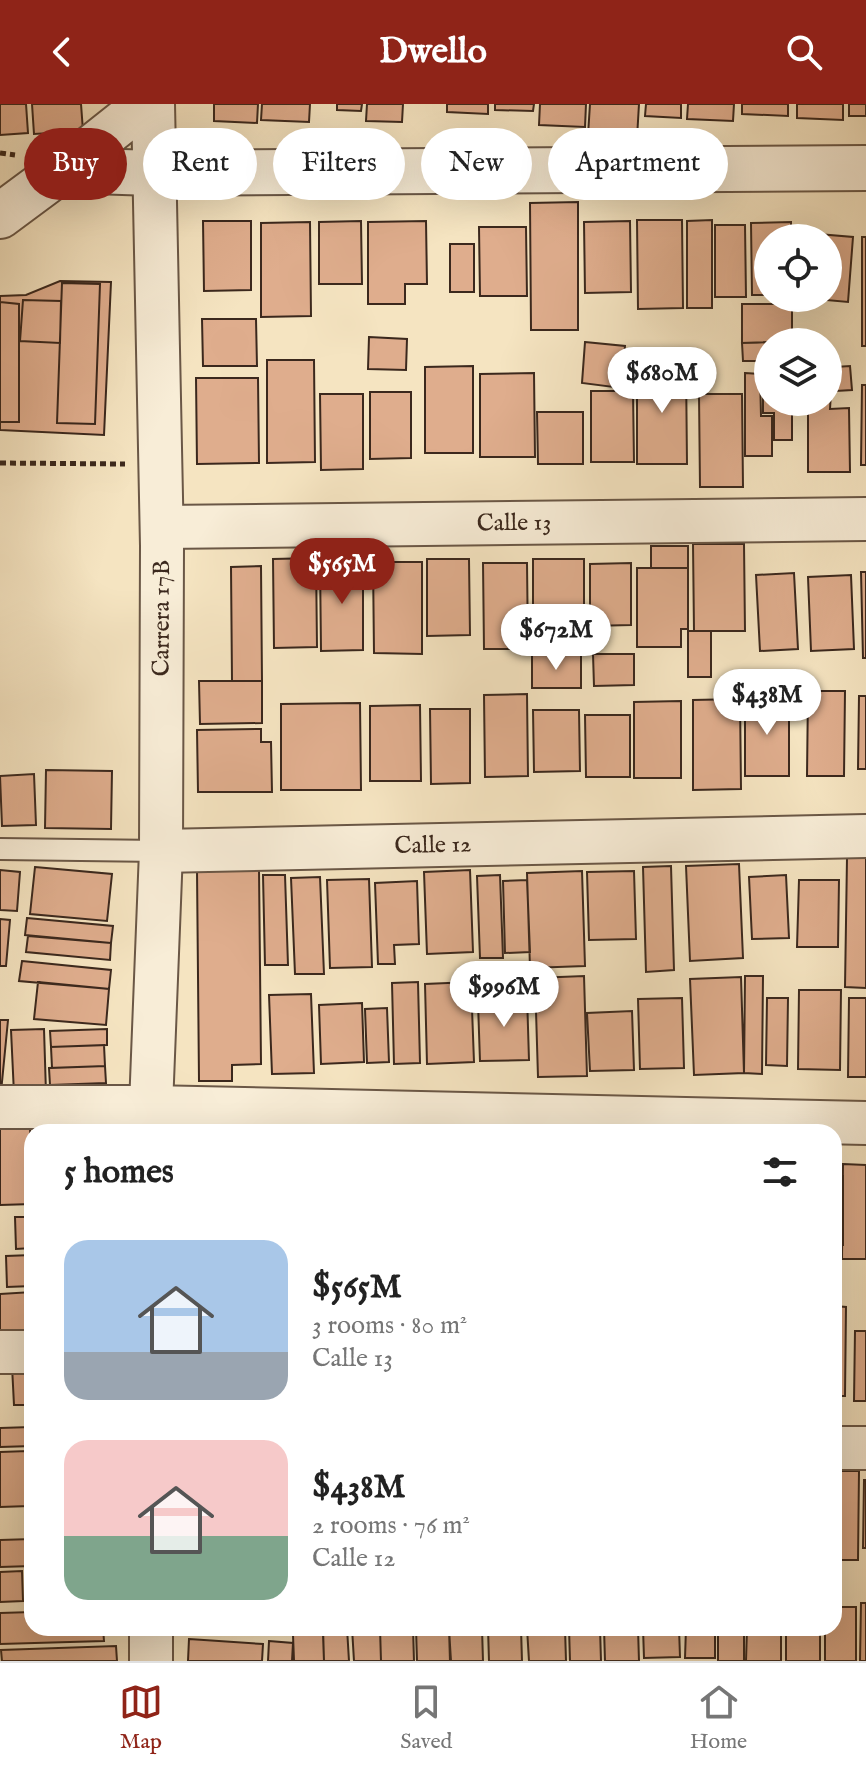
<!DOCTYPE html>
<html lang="en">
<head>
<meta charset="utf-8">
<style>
	body { margin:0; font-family:"IM FELL English",serif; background:#f2f2f2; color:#222; height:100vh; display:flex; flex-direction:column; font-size:30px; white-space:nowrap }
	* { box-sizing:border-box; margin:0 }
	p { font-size:26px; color:#767676 }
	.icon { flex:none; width:44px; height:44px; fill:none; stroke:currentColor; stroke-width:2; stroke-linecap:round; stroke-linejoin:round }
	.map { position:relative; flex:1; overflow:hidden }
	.panel { position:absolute; left:24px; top:1020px; width:818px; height:512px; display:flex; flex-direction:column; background:#fff; border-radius:24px; box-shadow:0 8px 32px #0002 }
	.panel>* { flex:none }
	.hud { position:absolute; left:24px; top:24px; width:818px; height:72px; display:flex; gap:16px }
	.tools { position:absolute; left:754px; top:120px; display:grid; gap:16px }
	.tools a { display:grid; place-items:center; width:88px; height:88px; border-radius:50%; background:#fff; box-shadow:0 8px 32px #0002; font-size:40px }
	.price { position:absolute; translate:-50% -68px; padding:0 18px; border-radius:28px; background:#fff; color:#222; font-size:26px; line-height:52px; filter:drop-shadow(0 2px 4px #0008) }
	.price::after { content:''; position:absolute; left:50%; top:48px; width:24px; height:18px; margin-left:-12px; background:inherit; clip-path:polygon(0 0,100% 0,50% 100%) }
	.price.selected { background:#8f2418; color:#fff }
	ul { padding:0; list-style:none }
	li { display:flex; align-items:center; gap:24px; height:200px; padding:0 40px }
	li span { display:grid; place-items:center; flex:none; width:224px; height:160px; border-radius:24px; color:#555 }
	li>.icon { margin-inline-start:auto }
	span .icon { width:96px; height:96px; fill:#fffc; stroke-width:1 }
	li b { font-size:34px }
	h2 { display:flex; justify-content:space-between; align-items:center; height:96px; padding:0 40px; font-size:34px }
	.chip { padding:0 28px; border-radius:36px; background:#fff; box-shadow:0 8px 32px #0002; font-size:28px; line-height:72px }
	.chip.selected { background:#8f2418; color:#fff }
	header { display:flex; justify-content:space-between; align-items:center; height:104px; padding:0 40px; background:#8f2418; color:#fff; font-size:36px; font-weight:700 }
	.menu { display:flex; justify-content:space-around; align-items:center; height:112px; border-top:2px solid #e0e0e0; background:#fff; font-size:22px; color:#767676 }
	.menu a { display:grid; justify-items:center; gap:4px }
	.menu .selected { color:#8f2418 }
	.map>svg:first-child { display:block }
	.building { fill:#dfad8d; stroke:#3b281d; stroke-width:2 }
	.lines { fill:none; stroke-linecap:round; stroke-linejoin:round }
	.service-casing { stroke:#6a5746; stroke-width:24 }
	.minor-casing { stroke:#6a5746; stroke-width:46 }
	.tertiary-casing { stroke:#6a5746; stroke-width:48 }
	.path { stroke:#3b281d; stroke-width:5; stroke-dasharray:6 4; stroke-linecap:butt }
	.service { stroke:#f8edd7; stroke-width:20 }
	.minor { stroke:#f8edd7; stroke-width:42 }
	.tertiary { stroke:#f8edd7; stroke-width:44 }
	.labels { text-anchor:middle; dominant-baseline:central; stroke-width:8; stroke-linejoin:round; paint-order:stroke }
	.street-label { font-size:24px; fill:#3b281d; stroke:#f8edd7 }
</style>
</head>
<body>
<header><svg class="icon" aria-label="back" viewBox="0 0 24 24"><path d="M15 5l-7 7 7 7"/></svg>Dwello<svg class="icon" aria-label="search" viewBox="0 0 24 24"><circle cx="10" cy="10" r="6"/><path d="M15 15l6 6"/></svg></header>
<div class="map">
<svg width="866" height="1557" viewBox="0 0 866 1557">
	<rect width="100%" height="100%" fill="#f5e4c1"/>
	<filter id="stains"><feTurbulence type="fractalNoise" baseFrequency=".0025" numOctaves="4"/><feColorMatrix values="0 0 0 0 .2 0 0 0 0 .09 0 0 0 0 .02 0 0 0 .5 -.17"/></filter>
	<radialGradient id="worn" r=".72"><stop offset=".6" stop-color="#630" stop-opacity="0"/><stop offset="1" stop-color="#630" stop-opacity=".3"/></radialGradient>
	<path class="building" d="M0,0H26L28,29L0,31Z
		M32,0H81L83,27L34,30Z
		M214,0H258L257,19L214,17Z
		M262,0H310L309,18L261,16Z
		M337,0H362L361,7L337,6Z
		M367,0H403L402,18L366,17Z
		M447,0H488V10L447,8Z
		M495,0H534L533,7L495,6Z
		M540,0H586L585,23L539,21Z
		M590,0H639L637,34L588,31Z
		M646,0H681V14L645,12Z
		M688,0H734L733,17L687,15Z
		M742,0H788V12L742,10Z
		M797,0H843V16L797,14Z
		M849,0H866V12H849Z
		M578,98V226H531L530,99Z
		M637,116H682L683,204L638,205Z
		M712,116V204H687V117Z
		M203,117H251V186L204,187Z
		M361,117L362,180H319V118Z
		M426,117L427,180H405V200H368V118Z
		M630,117L631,188L585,189L584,118Z
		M310,118L311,212L261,213V119Z
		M791,118V134H768V191H752L751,119Z
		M715,121H745L746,193H715Z
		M479,123H526L527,192H480Z
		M806,129L853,133L848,198L804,194H828V134H805Z
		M862,133H866V242H862Z
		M450,140H474V188H450Z
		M60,177L111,178L104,331L0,326V192L26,191Z
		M62,179L100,180L95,320L57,319Z
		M23,196L61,197L60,239L20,237Z
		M0,198L19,200V318H0Z
		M742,200H792V238L742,239Z
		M202,215H256L257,262H203Z
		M369,233L407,235L406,266L368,265Z
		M585,238L625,242L621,284L582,279Z
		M768,238V257H743L742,239Z
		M267,256H314L315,358L267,359Z
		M473,262V349H425V263Z
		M637,262H686L687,360H637Z
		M850,262L852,286L836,287L835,263Z
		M534,269L535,353H480V270Z
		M745,269L760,270L761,312H772V352H745Z
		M196,274H258L259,359L197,360Z
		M862,281H866V361H861Z
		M763,285H768V298H792V336H774V309H763Z
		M591,287H633L634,358H591Z
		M370,288H411V354L370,355Z
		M828,288H831L830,305L849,304L850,368H808V298H828Z
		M320,290H363V365L321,366Z
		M699,290H742L743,383H700Z
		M537,308H583V360H538Z
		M693,440H744L745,527H694Z
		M651,442H688V464H651Z
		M316,454L317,543L274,544L273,455Z
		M427,455H469L470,531L427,532Z
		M533,455H584V533H533Z
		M320,457H363V546L321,547Z
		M373,458H422V550L374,549Z
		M483,459H527L528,545H484Z
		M631,459V521L590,522V460Z
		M261,462L262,577H232L231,463Z
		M637,464H688V525H681V543H637Z
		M861,468H866V554H863Z
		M794,469L798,545L760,547L756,471Z
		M851,471L854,545L811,547L808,473Z
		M688,527H711V573H688Z
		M593,550H634V581L594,582Z
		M532,551H581V584H532Z
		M199,577H262V619L200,620Z
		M808,587H845L844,672H807Z
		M527,590L528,672L485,673L484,591Z
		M859,592H866V665H858Z
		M789,593V672H745V594Z
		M740,595L741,685L693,686V596Z
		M681,597V674H634V598Z
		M360,599L361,686H281V600Z
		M420,601L421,677H370V602Z
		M430,605H470V679L431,680Z
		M533,606H579L580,667L534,668Z
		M585,611H630V673H586Z
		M261,625V638H271L272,688H198L197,626Z
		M46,666L112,667L111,725L45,724Z
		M34,670L36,721L2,722L0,672Z
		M847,754H866V884L845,883Z
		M739,760L743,854L690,857L686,762Z
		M671,762L674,866L646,868L643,763Z
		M35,763L112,770L107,817L30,810Z
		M259,765L261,960L232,961V977H199L197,766Z
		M0,766L20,768L17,807L0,806Z
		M470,766L473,848L427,850L424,768Z
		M582,767L585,862L530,864L527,769Z
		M634,767L636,835L589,836L587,768Z
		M263,771H285L288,861H265Z
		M500,771L503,854H480L477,772Z
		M786,771L789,834L752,835L749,773Z
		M320,773L324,870H295L291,774Z
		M369,775L372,863L330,864L327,776Z
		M527,776L530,848L505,849L503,777Z
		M799,776H839L838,843H797Z
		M417,777L419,840L394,841L395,860H378L375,779Z
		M27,814L113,822L111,839L25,831Z
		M0,815L10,816L6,862H0Z
		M28,832L111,839L110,856L26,848Z
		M22,857L111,866L109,885L19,877Z
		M584,872L587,972L538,973L535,874Z
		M745,872H763L762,970L744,969Z
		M741,873L744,969L694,971L690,875Z
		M38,878L109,885L106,921L34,915Z
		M418,878L420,959L394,960L392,879Z
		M471,878L474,958L427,960L425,880Z
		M799,886H841L840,966L798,965Z
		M311,890L314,969L272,970L269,891Z
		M527,891L529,956L480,957L478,899L492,898L491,893Z
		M682,894L684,964L640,965L638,895Z
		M767,894H788L787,962L766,961Z
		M849,894H866V973H848Z
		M362,899L364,958L321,960L319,901Z
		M387,904L389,958L367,959L365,905Z
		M632,907L634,966L590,967L587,909Z
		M0,916H8L1,988L0,987Z
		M44,925L46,989L14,990L11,926Z
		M107,925V941L51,943L50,927Z
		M104,941L105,962L52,964L51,943Z
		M105,962L106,979L50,981L49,964Z
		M30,1021L32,1100L0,1101V1022Z
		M843,1060L866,1061V1155H842Z
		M834,1072H843V1141H834Z
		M15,1113H32V1144L16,1145Z
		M32,1151V1182L7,1183L6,1152Z
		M32,1188V1227L0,1228V1190Z
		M834,1202L846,1203L845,1292H834Z
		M855,1227H866V1297H854Z
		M32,1261V1301H14L12,1262Z
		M31,1323L32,1342L0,1343V1324Z
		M28,1347L29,1402L0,1403V1348Z
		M834,1367H859L858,1456H834Z
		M864,1376H866V1444H863Z
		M32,1435V1462L0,1463V1436Z
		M22,1467L23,1497L0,1498V1468Z
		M861,1499H866V1557H860Z
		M834,1503H856V1557H825V1524H834Z
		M32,1508V1524H103L104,1537L0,1540V1509Z
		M192,1524H256V1530L192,1526Z
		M323,1524H347L349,1557H324Z
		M352,1524H380L381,1557H354Z
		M380,1524H413L414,1557H381Z
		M416,1524H449L450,1557H417Z
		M482,1524L483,1557H451L449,1525Z
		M488,1524H521L522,1557H489Z
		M527,1524H565L566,1557H529Z
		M569,1524H600L601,1557H570Z
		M604,1524H638L639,1557H605Z
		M643,1524H679L680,1553L644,1554Z
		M686,1524H715V1554H685Z
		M718,1524H744V1557H718Z
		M747,1524H781V1557H746Z
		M786,1524H820V1557H786Z
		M323,1530L324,1557H294L293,1531Z
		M189,1535L263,1540L262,1557H188Z
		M269,1537L293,1539L292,1557H268Z
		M116,1542L117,1557H2L1,1546Z"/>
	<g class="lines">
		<g class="service-casing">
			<path id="service" d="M0,745L161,747"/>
		</g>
		<g class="minor-casing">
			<g id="minor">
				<path d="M62,66L145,0"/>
				<path id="s1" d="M162,423L866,415"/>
				<path id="s2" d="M161,747L866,732"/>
				<path d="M0,1003H150L866,1019"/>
				<path id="s3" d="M150,1028L161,747L162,442L153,0"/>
				<path d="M0,1248H32"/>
				<path d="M834,1344H866"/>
				<path d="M151,1557V1524"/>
			</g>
		</g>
		<g class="tertiary-casing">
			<path id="tertiary" d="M0,112L62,66L153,69L866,64"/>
		</g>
		<path class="path" d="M0,49L15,51
			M0,359L125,360"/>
		<use href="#service" class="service"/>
		<use href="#minor" class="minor"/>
		<use href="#tertiary" class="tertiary"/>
	</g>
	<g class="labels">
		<g class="street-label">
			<text stroke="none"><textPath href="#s1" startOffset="352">Calle 13</textPath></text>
			<text stroke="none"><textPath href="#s3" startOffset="514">Carrera 17B</textPath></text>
			<text stroke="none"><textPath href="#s2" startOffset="272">Calle 12</textPath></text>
		</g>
	</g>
	<rect width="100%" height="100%" filter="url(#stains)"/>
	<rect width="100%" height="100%" fill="url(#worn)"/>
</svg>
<div class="tools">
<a><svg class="icon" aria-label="locate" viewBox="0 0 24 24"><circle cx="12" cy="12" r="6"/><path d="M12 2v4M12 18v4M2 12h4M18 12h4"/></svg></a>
<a><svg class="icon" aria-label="layers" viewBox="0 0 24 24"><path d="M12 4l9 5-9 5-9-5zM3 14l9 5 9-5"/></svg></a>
</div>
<b class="price" style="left:662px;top:311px">$680M</b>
<b class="price selected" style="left:342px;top:502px">$565M</b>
<b class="price" style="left:556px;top:568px">$672M</b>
<b class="price" style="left:767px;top:633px">$438M</b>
<b class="price" style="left:504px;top:925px">$996M</b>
<div class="hud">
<a class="chip selected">Buy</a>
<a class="chip">Rent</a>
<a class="chip">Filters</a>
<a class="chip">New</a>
<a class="chip">Apartment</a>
</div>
<section class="panel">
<h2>5 homes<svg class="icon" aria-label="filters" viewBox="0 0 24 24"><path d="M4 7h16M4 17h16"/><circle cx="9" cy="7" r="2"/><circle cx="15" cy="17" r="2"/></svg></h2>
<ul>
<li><span style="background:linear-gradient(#a9c7e8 70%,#9aa5b1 0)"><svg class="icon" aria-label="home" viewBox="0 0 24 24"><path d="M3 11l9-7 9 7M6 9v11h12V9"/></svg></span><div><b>$565M</b><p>3 rooms · 80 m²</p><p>Calle 13</p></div></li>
<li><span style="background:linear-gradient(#f6c9c9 60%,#7fa58c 0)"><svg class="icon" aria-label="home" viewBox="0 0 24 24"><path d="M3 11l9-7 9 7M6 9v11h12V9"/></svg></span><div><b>$438M</b><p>2 rooms · 76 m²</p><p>Calle 12</p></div></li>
</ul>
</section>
</div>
<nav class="menu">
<a class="selected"><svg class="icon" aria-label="map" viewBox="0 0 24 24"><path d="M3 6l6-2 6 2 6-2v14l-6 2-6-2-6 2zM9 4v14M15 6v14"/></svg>Map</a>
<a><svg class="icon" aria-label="saved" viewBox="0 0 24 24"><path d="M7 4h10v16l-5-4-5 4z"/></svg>Saved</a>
<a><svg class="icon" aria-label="home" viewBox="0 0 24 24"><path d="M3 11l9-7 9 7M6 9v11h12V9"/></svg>Home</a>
</nav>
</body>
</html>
